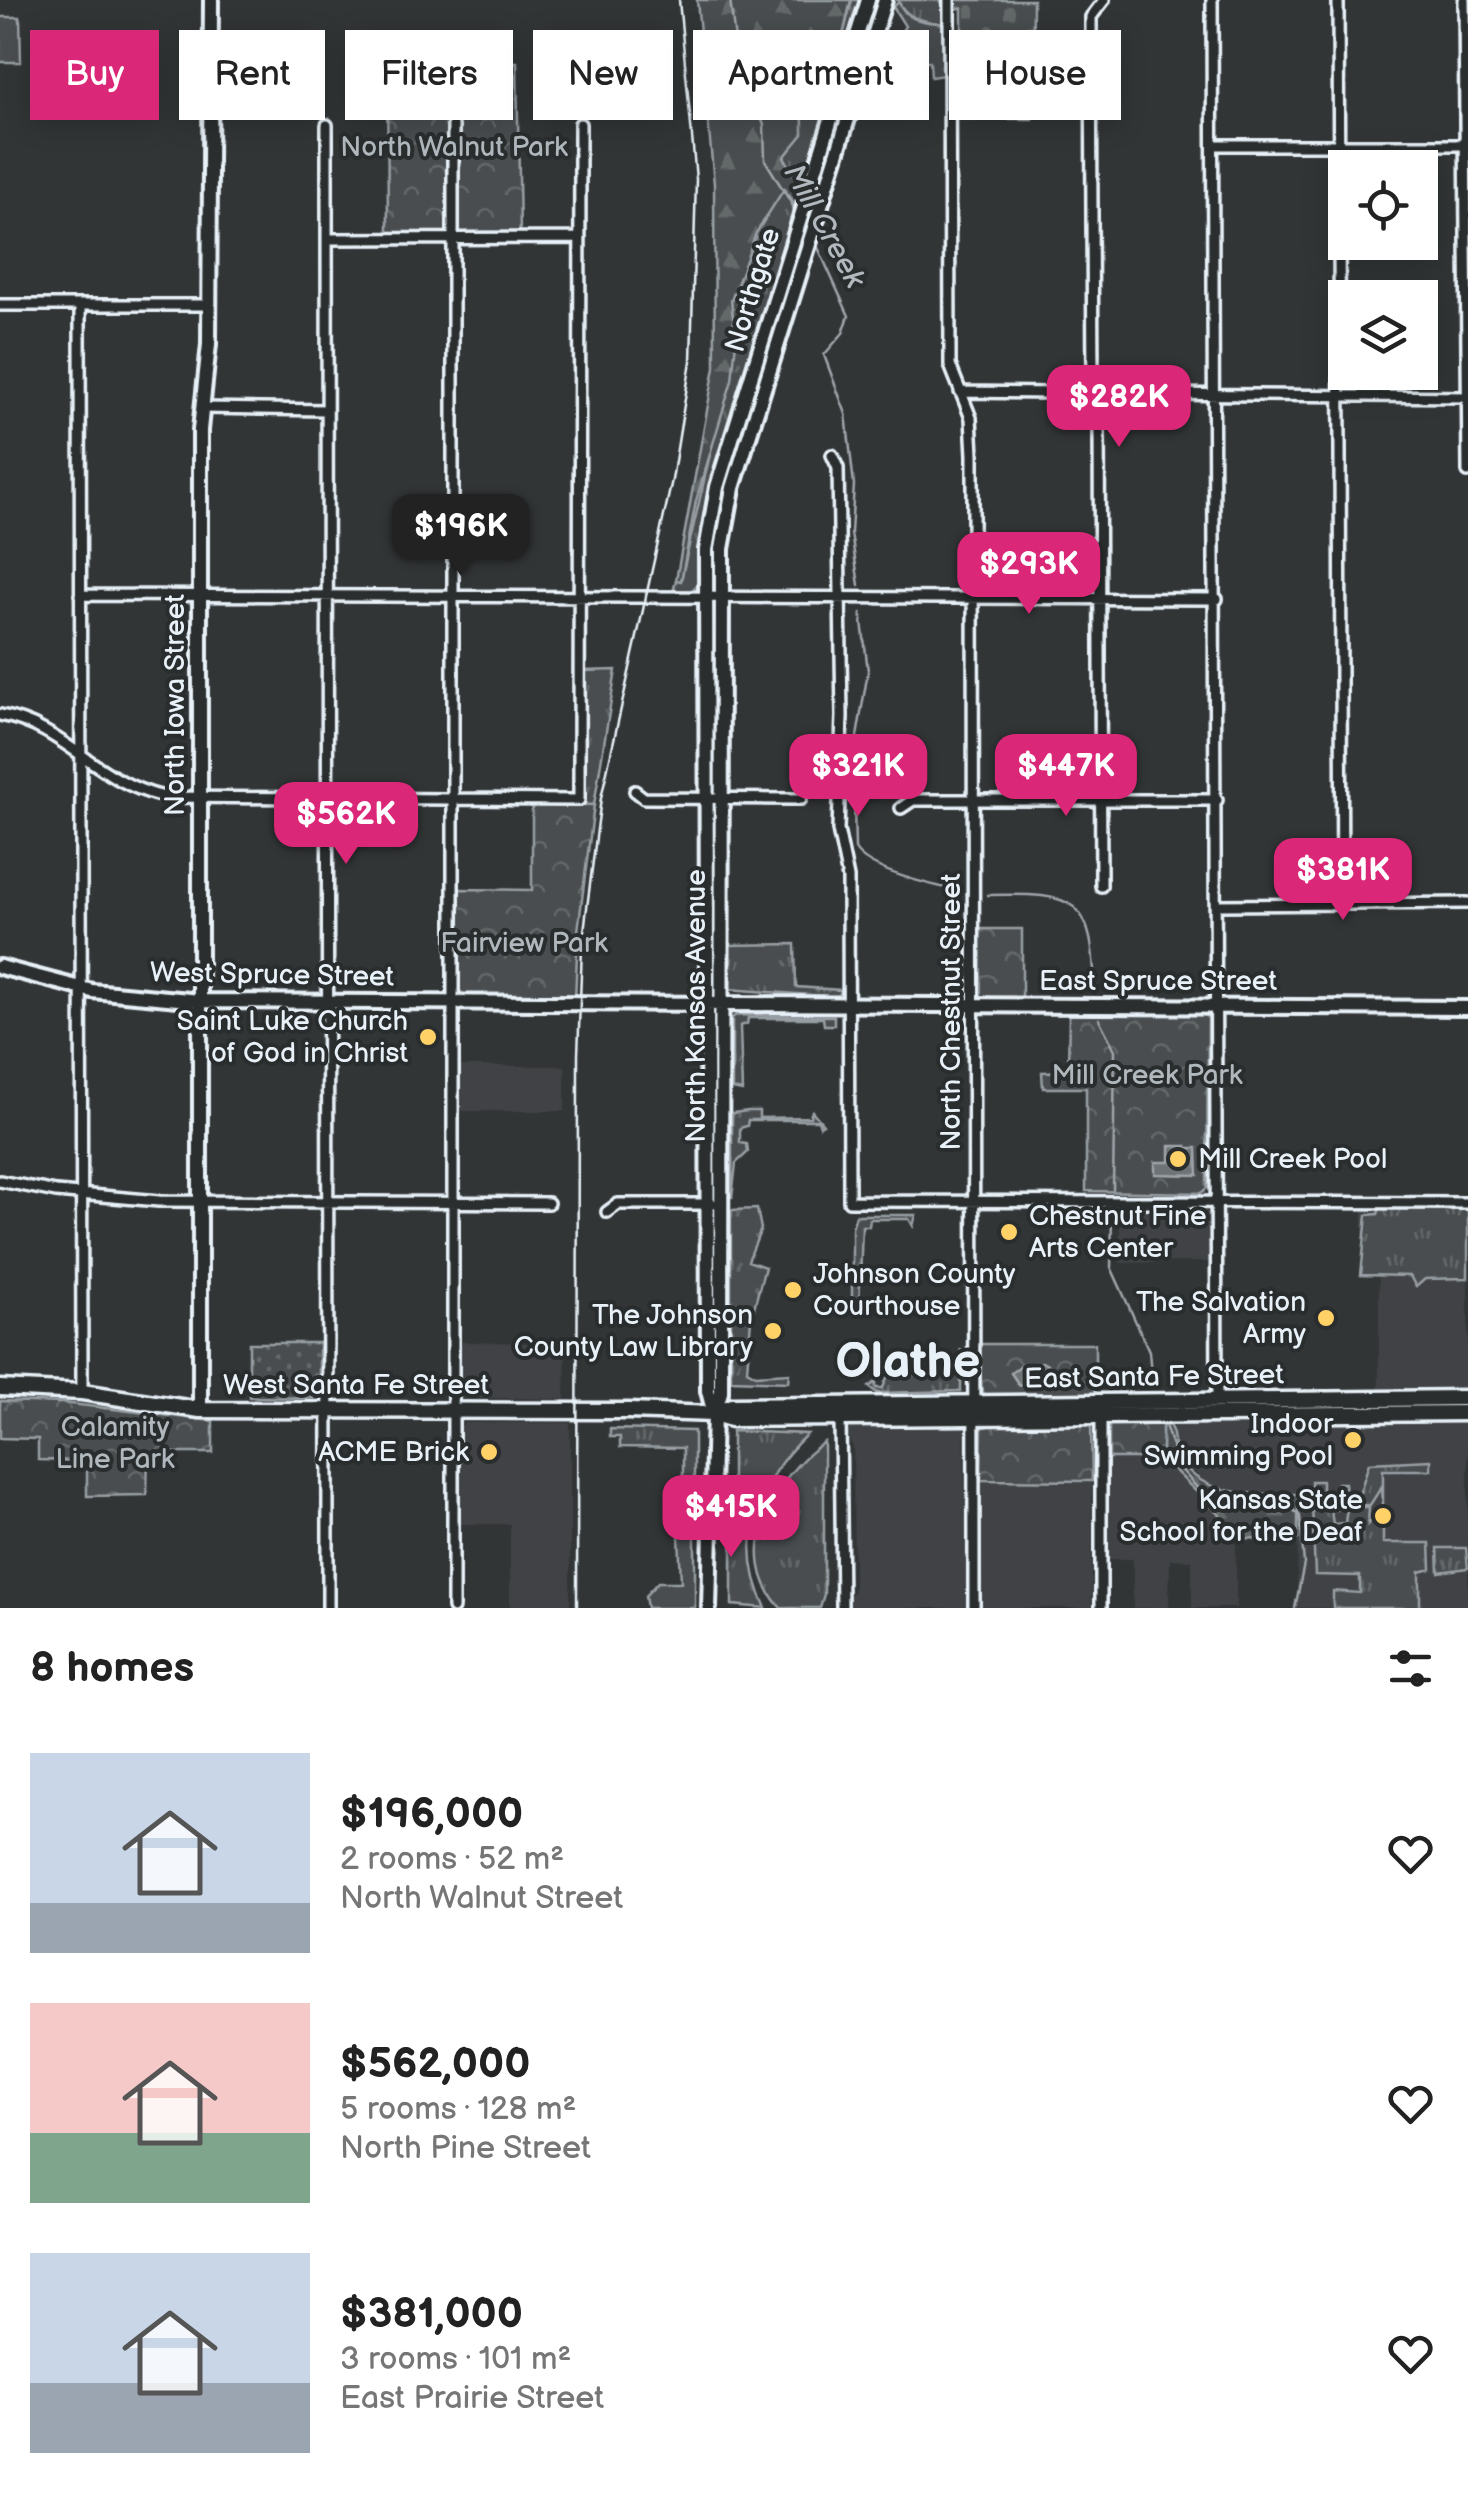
<!DOCTYPE html>
<html lang="en">
<head>
<meta charset="utf-8">
<style>
	body { margin:0; font-family:"Balsamiq Sans",sans-serif; background:#f6f6f6; color:#222; height:100vh; display:flex; flex-direction:column; font-size:38px; white-space:nowrap }
	* { box-sizing:border-box; margin:0 }
	p { font-size:32px; color:#767676 }
	.icon { flex:none; width:55px; height:55px; fill:none; stroke:currentColor; stroke-width:2; stroke-linecap:round; stroke-linejoin:round }
	.map { position:relative; height:1608px; overflow:hidden }
	.side { display:flex; flex-direction:column; background:#fff; flex:1 }
	.side>* { flex:none }
	.guide { position:absolute; left:30px; top:30px; width:1410px; height:90px; display:flex; gap:20px }
	.controls { position:absolute; left:1328px; top:150px; display:grid; gap:20px }
	.controls a { display:grid; place-items:center; width:110px; height:110px; border-radius:0px; background:#fff; box-shadow:0 5px 25px #0003; font-size:50px }
	.price { position:absolute; translate:-50% -85px; padding:0 22px; border-radius:20px; background:#db2777; color:#fff; font-size:32px; line-height:65px; filter:drop-shadow(0 2px 5px #0008) }
	.price::after { content:''; position:absolute; left:50%; top:60px; width:30px; height:22px; margin-left:-15px; background:inherit; clip-path:polygon(0 0,100% 0,50% 100%) }
	.price.current { background:#222; color:#fff }
	ul { padding:0; list-style:none }
	li { display:flex; align-items:center; gap:30px; height:250px; padding:0 30px }
	li span { display:grid; place-items:center; flex:none; width:280px; height:200px; border-radius:0px; color:#555 }
	li>.icon { margin-inline-start:auto }
	span .icon { width:120px; height:120px; fill:#fffc; stroke-width:1 }
	li b { font-size:42px }
	h2 { display:flex; justify-content:space-between; align-items:center; height:120px; padding:0 30px; font-size:42px }
	.pill { padding:0 35px; border-radius:0px; background:#fff; box-shadow:0 5px 25px #0003; font-size:35px; line-height:90px }
	.pill.current { background:#db2777; color:#fff }
	.map>svg:first-child { display:block }
	.built { fill:#3f4244 }
	.grass { fill:url(#grass-tufts); stroke:#989fa4; stroke-width:2.5 }
	.forest { fill:url(#forest-firs); stroke:#989fa4; stroke-width:2.5 }
	.cemetery { fill:url(#cemetery-stones); stroke:#989fa4; stroke-width:2.5 }
	.park { fill:url(#park-crowns); stroke:#989fa4; stroke-width:2.5 }
	.garden { fill:url(#garden-dots); stroke:#989fa4; stroke-width:2.5 }
	.pitch { fill:#494d4f; stroke:#989fa4; stroke-width:2.5 }
	.water { fill:#6e7376; stroke:#9fa5aa; stroke-width:2.5 }
	.lines { fill:none; stroke-linecap:round; stroke-linejoin:round }
	.stream { stroke:#9fa5aa; stroke-width:2.5 }
	.street-casing { stroke:#e8f1f8; stroke-width:16 }
	.secondary-casing { stroke:#e8f1f8; stroke-width:20 }
	.primary-casing { stroke:#e8f1f8; stroke-width:21 }
	.street { stroke:#2a2d2e; stroke-width:9 }
	.secondary { stroke:#2a2d2e; stroke-width:12 }
	.primary { stroke:#2a2d2e; stroke-width:14 }
	.rail { stroke:#e8f1f8; stroke-width:2.5 }
	.poi-dot { fill:#ffd166; stroke:#2a2d2e; stroke-width:4 }
	.labels { text-anchor:middle; dominant-baseline:central; stroke-width:8; stroke-linejoin:round; paint-order:stroke }
	.park-label { font-size:28px; fill:#b0b8bd; stroke:#2a2d2e }
	.street-label { font-size:28px; fill:#e8f1f8; stroke:#2a2d2e }
	.poi-label { font-size:28px; fill:#e8f1f8; stroke:#2a2d2e; text-anchor:end }
	.water-label { font-size:30px; font-style:italic; fill:#b1b8be; stroke:#2a2d2e }
	.town-label { font-size:48px; font-weight:bold; fill:#e8f1f8; stroke:#2a2d2e }
</style>
</head>
<body>
<div class="map">
<svg width="1468" height="1608" viewBox="0 0 1468 1608">
	<defs>
		<pattern id="grass-tufts" width="24" height="20" patternUnits="userSpaceOnUse" patternTransform="scale(2.5)"><rect width="24" height="20" fill="#494d4f"/><path d="M3 7l-1-3M5 7V3M7 7l1-3M15 17l-1-3M17 17v-4M19 17l1-3" fill="none" stroke="#636769"/></pattern>
		<pattern id="forest-firs" width="22" height="20" patternUnits="userSpaceOnUse" patternTransform="scale(2.5)"><rect width="22" height="20" fill="#494d4f"/><path d="M5 1l3.5 6h-7zM16 11l3.5 6h-7z" fill="#636769"/></pattern>
		<pattern id="cemetery-stones" width="16" height="16" patternUnits="userSpaceOnUse" patternTransform="scale(2.5)"><rect width="16" height="16" fill="#494d4f"/><path d="M2 7V4a2 2 0 0 1 4 0v3zM10 15v-3a2 2 0 0 1 4 0v3z" fill="#636769"/></pattern>
		<pattern id="park-crowns" width="20" height="18" patternUnits="userSpaceOnUse" patternTransform="scale(2.5)"><rect width="20" height="18" fill="#494d4f"/><path d="M2 6a3 3 0 1 1 6 0M12 15a3 3 0 1 1 6 0" fill="none" stroke="#636769"/></pattern>
		<pattern id="garden-dots" width="8" height="8" patternUnits="userSpaceOnUse" patternTransform="scale(2.5)"><rect width="8" height="8" fill="#494d4f"/><path d="M2 2h.1M6 6h.1" fill="none" stroke="#636769" stroke-width="1.8" stroke-linecap="round"/></pattern>
	</defs>
	<rect width="100%" height="100%" fill="#323536"/>
	<filter id="ink" filterUnits="userSpaceOnUse"><feTurbulence type="fractalNoise" baseFrequency=".01" numOctaves="2"/><feDisplacementMap in="SourceGraphic" scale="20" xChannelSelector="R" yChannelSelector="G"/><feConvolveMatrix kernelMatrix="1 2 1 2 8 2 1 2 1" color-interpolation-filters="sRGB"/></filter>
	<g filter="url(#ink)">
		<path class="built" d="M457,1066H565V1111H457Z
			M1120,1207L1205,1209L1210,1218L1209,1262L1120,1263Z
			M1363,1208H1468V1392H1379V1277H1363Z
			M457,1342L566,1343L565,1399L463,1398L457,1392Z
			M1468,1416V1608H1297L1298,1494L1222,1492L1201,1479L1177,1455L1172,1420Z
			M570,1423V1608H510V1524H458L459,1428L464,1423Z
			M854,1423L961,1424L964,1428L967,1608H848L847,1596L854,1591L853,1448L846,1432Z
			M1109,1458H1162L1220,1515L1223,1538H1236V1608H1192V1560L1170,1559L1169,1608H1133V1559H1109Z
			M981,1480L1092,1481V1608H981Z"/>
		<path class="grass" d="M852,0H862L801,186L784,157L803,134L802,63L840,48Z
			M897,0H940L945,8V24C921,20 909,21 897,0Z
			M784,188L795,204L710,488L698,585L689,592H673L676,580H681L736,342L731,301L756,233Z
			M616,670L594,805H583V671Z
			M795,944L796,987L841,990L839,997L728,989L726,945Z
			M736,1015L830,1016H834V1025H824L823,1018H748L747,1024L740,1026L742,1091L732,1089V1018Z
			M748,1111H759V1118L810,1117L812,1111L823,1124L820,1126L818,1120H748L747,1126L740,1128V1143L747,1144L748,1152L736,1163L732,1198V1113Z
			M1380,1208L1468,1209V1278L1425,1279L1416,1287L1410,1276L1361,1275L1367,1215L1378,1214Z
			M757,1209L761,1229L748,1261L765,1267L751,1319L747,1370L756,1375L789,1373L788,1382L731,1380V1210Z
			M856,1215H916L913,1226L909,1219H870L869,1226H862L859,1309L852,1308V1228Z
			M961,1349V1391L877,1393L869,1387L876,1382V1388H883L888,1375H954Z
			M610,1429L694,1431V1516L683,1504V1448L620,1447V1437H610Z
			M732,1431L807,1434C757,1481 734,1543 766,1608L732,1605Z
			M824,1442V1594L820,1608H781C731,1555 774,1476 824,1442Z
			M1431,1460V1470H1383V1505L1382,1486L1370,1505H1356L1369,1463Z
			M1311,1481H1322V1501H1335L1337,1483H1345L1346,1501L1354,1505L1331,1511L1333,1524L1345,1523L1347,1507H1369L1368,1524L1383,1508V1543H1430L1431,1569L1420,1572V1608H1333V1591L1360,1593V1576L1315,1575Z
			M678,1512L695,1525V1608H647L645,1596L658,1582H681Z
			M1438,1548H1466L1468,1568L1439,1572Z"/>
		<path class="forest" d="M697,0H851L840,48L802,64L803,134L784,157L801,186L795,204L784,189L756,233L731,301L736,342L732,380L696,501L681,581L676,580L715,367L714,184Z
			M899,2C907,23 925,21 945,24L944,75L931,77L930,61H884L905,26L893,7Z
			M1169,1425C1176,1434 1172,1444 1177,1454C1199,1500 1257,1493 1298,1494V1539L1223,1538L1220,1515L1162,1458V1427Z"/>
		<path class="cemetery" d="M940,0H1033L1032,119H962V8H942Z"/>
		<path class="park" d="M387,61L517,62L520,233H388Z
			M532,804L594,805L578,931L575,1000L463,995L456,985V889L532,890Z
			M977,929H1022V1000L978,996Z
			M1069,1010L1202,1012L1208,1018L1207,1188L1201,1193L1086,1191V1088H1043L1042,1072L1068,1071Z
			M978,1344H1095V1393L1091,1398L987,1399L982,1392Z
			M0,1401L63,1403L213,1421V1453H148L147,1495L87,1496V1461L38,1460V1439L0,1438Z
			M1162,1420V1458H1109V1424Z
			M996,1423L1091,1424L1092,1481L981,1480L982,1428Z"/>
		<path class="garden" d="M249,1343H319V1391L314,1398L249,1397Z"/>
		<path class="pitch" d="M0,17H20L21,62H0Z"/>
		<path class="water" d="M1170,1146H1187V1167L1189,1148H1197L1198,1175L1155,1174V1162H1170Z
			M1042,1362L1060,1372L1057,1383L1045,1380L1019,1385L1011,1373L1020,1366Z"/>
		<g class="lines">
			<path class="stream" d="M730,0L738,64L764,125L765,160L796,211
				M816,243L849,316L843,333L824,355L846,414L854,485L851,533L859,585
				M861,613L868,671L853,761L855,849C867,871 935,886 960,891
				M987,895C1078,893 1092,897 1095,992
				M1099,1019L1115,1050L1113,1189
				M1112,1215L1111,1267L1149,1351L1152,1386
				M1166,1428L1179,1467L1213,1506H1289L1300,1516L1304,1564L1295,1608"/>
			<g class="street-casing">
				<path id="street" d="M949,0L950,365L971,418L973,455L974,1608
					M1212,0L1217,1401
					M1338,0L1342,903
					M1464,0L1468,472
					M327,125L328,1608
					M453,126V1608
					M1213,145H1468
					M327,239L579,238
					M0,305H210
					M80,305L82,1392
					M960,392L1468,397
					M202,408L326,410
					M832,455L838,468L842,716L838,830L848,878L849,1201L1468,1203
					M80,595L1217,599
					M0,715C65,726 94,781 164,797L579,800L580,124
					M635,791L644,798L801,799
					M901,808L913,800H1217
					M1101,886L1099,419L1093,383L1091,40V17L1104,0
					M1217,905L1468,903
					M0,1181L56,1192L159,1201L548,1203
					M607,1212L618,1204H713
					M1101,1411V1608
					M840,1416L842,1608"/>
			</g>
			<g class="secondary-casing">
				<path id="secondary" d="M0,967L92,991L200,1001L1468,1008
					M200,1410V430L209,344L211,0
					M715,1412L721,1392L722,549L733,488L885,0
					M709,1608L714,1414L708,1391L706,550L717,487L868,0"/>
			</g>
			<g class="primary-casing">
				<path id="primary" d="M0,1388L82,1392L200,1410L628,1411L714,1414L731,1419L1468,1413
					M714,1414L731,1406L1468,1398"/>
			</g>
			<use href="#street" class="street"/>
			<use href="#secondary" class="secondary"/>
			<use href="#primary" class="primary"/>
			<path class="rail" d="M577,1608L578,1055L582,947L601,798L672,480L691,361L696,179L679,0"/>
		</g>
	</g>
	<g class="poi-dot">
		<circle cx="428" cy="1037" r="10"/>
		<circle cx="1178" cy="1159" r="10"/>
		<circle cx="1009" cy="1232" r="10"/>
		<circle cx="793" cy="1290" r="10"/>
		<circle cx="1326" cy="1318" r="10"/>
		<circle cx="773" cy="1331" r="10"/>
		<circle cx="1353" cy="1440" r="10"/>
		<circle cx="489" cy="1452" r="10"/>
		<circle cx="1383" cy="1516" r="10"/>
	</g>
	<g class="labels">
		<g class="park-label">
			<text x="454" y="147">North Walnut Park</text>
			<text x="524" y="943">Fairview Park</text>
			<text x="1147" y="1075">Mill Creek Park</text>
			<text x="115" y="1427">Calamity<tspan x="115" dy="32">Line Park</tspan></text>
		</g>
		<g class="street-label">
			<text transform="translate(753 290) rotate(-73)">Northgate</text>
			<text transform="translate(175 705) rotate(-90)">North Iowa Street</text>
			<text transform="translate(272 975) rotate(1)">West Spruce Street</text>
			<text x="1158" y="981">East Spruce Street</text>
			<text transform="translate(696 1006) rotate(-90)">North Kansas Avenue</text>
			<text transform="translate(951 1012) rotate(-90)">North Chestnut Street</text>
			<text transform="translate(1154 1377) rotate(-1)">East Santa Fe Street</text>
			<text x="356" y="1385">West Santa Fe Street</text>
		</g>
		<g class="poi-label">
			<text x="408" y="1021">Saint Luke Church<tspan x="408" dy="32">of God in Christ</tspan></text>
			<text x="1198" y="1159" text-anchor="start">Mill Creek Pool</text>
			<text x="1029" y="1216" text-anchor="start">Chestnut Fine<tspan x="1029" dy="32">Arts Center</tspan></text>
			<text x="813" y="1274" text-anchor="start">Johnson County<tspan x="813" dy="32">Courthouse</tspan></text>
			<text x="1306" y="1302">The Salvation<tspan x="1306" dy="32">Army</tspan></text>
			<text x="753" y="1315">The Johnson<tspan x="753" dy="32">County Law Library</tspan></text>
			<text x="1333" y="1424">Indoor<tspan x="1333" dy="32">Swimming Pool</tspan></text>
			<text x="469" y="1452">ACME Brick</text>
			<text x="1363" y="1500">Kansas State<tspan x="1363" dy="32">School for the Deaf</tspan></text>
		</g>
		<g class="water-label">
			<text transform="translate(824 226) rotate(61)">Mill Creek</text>
		</g>
		<g class="town-label">
			<text x="908" y="1362">Olathe</text>
		</g>
	</g>
</svg>
<div class="controls">
<a><svg class="icon" aria-label="locate" viewBox="0 0 24 24"><circle cx="12" cy="12" r="6"/><path d="M12 2v4M12 18v4M2 12h4M18 12h4"/></svg></a>
<a><svg class="icon" aria-label="layers" viewBox="0 0 24 24"><path d="M12 4l9 5-9 5-9-5zM3 14l9 5 9-5"/></svg></a>
</div>
<b class="price" style="left:1119px;top:450px">$282K</b>
<b class="price current" style="left:461px;top:579px">$196K</b>
<b class="price" style="left:1029px;top:617px">$293K</b>
<b class="price" style="left:858px;top:819px">$321K</b>
<b class="price" style="left:1066px;top:819px">$447K</b>
<b class="price" style="left:346px;top:867px">$562K</b>
<b class="price" style="left:1343px;top:923px">$381K</b>
<b class="price" style="left:731px;top:1560px">$415K</b>
<div class="guide">
<a class="pill current">Buy</a>
<a class="pill">Rent</a>
<a class="pill">Filters</a>
<a class="pill">New</a>
<a class="pill">Apartment</a>
<a class="pill">House</a>
</div>
</div>
<section class="side">
<h2>8 homes<svg class="icon" aria-label="filters" viewBox="0 0 24 24"><path d="M4 7h16M4 17h16"/><circle cx="9" cy="7" r="2"/><circle cx="15" cy="17" r="2"/></svg></h2>
<ul>
<li><span style="background:linear-gradient(#c9d6e8 75%,#9aa5b1 0)"><svg class="icon" aria-label="home" viewBox="0 0 24 24"><path d="M3 11l9-7 9 7M6 9v11h12V9"/></svg></span><div><b>$196,000</b><p>2 rooms · 52 m²</p><p>North Walnut Street</p></div><svg class="icon" aria-label="heart" viewBox="0 0 24 24"><path d="M12 20l-8-8c-3-5 5-10 8-4 3-6 11-1 8 4z"/></svg></li>
<li><span style="background:linear-gradient(#f6c9c9 65%,#7fa58c 0)"><svg class="icon" aria-label="home" viewBox="0 0 24 24"><path d="M3 11l9-7 9 7M6 9v11h12V9"/></svg></span><div><b>$562,000</b><p>5 rooms · 128 m²</p><p>North Pine Street</p></div><svg class="icon" aria-label="heart" viewBox="0 0 24 24"><path d="M12 20l-8-8c-3-5 5-10 8-4 3-6 11-1 8 4z"/></svg></li>
<li><span style="background:linear-gradient(#c9d6e8 65%,#9aa5b1 0)"><svg class="icon" aria-label="home" viewBox="0 0 24 24"><path d="M3 11l9-7 9 7M6 9v11h12V9"/></svg></span><div><b>$381,000</b><p>3 rooms · 101 m²</p><p>East Prairie Street</p></div><svg class="icon" aria-label="heart" viewBox="0 0 24 24"><path d="M12 20l-8-8c-3-5 5-10 8-4 3-6 11-1 8 4z"/></svg></li>
</ul>
</section>
</body>
</html>
